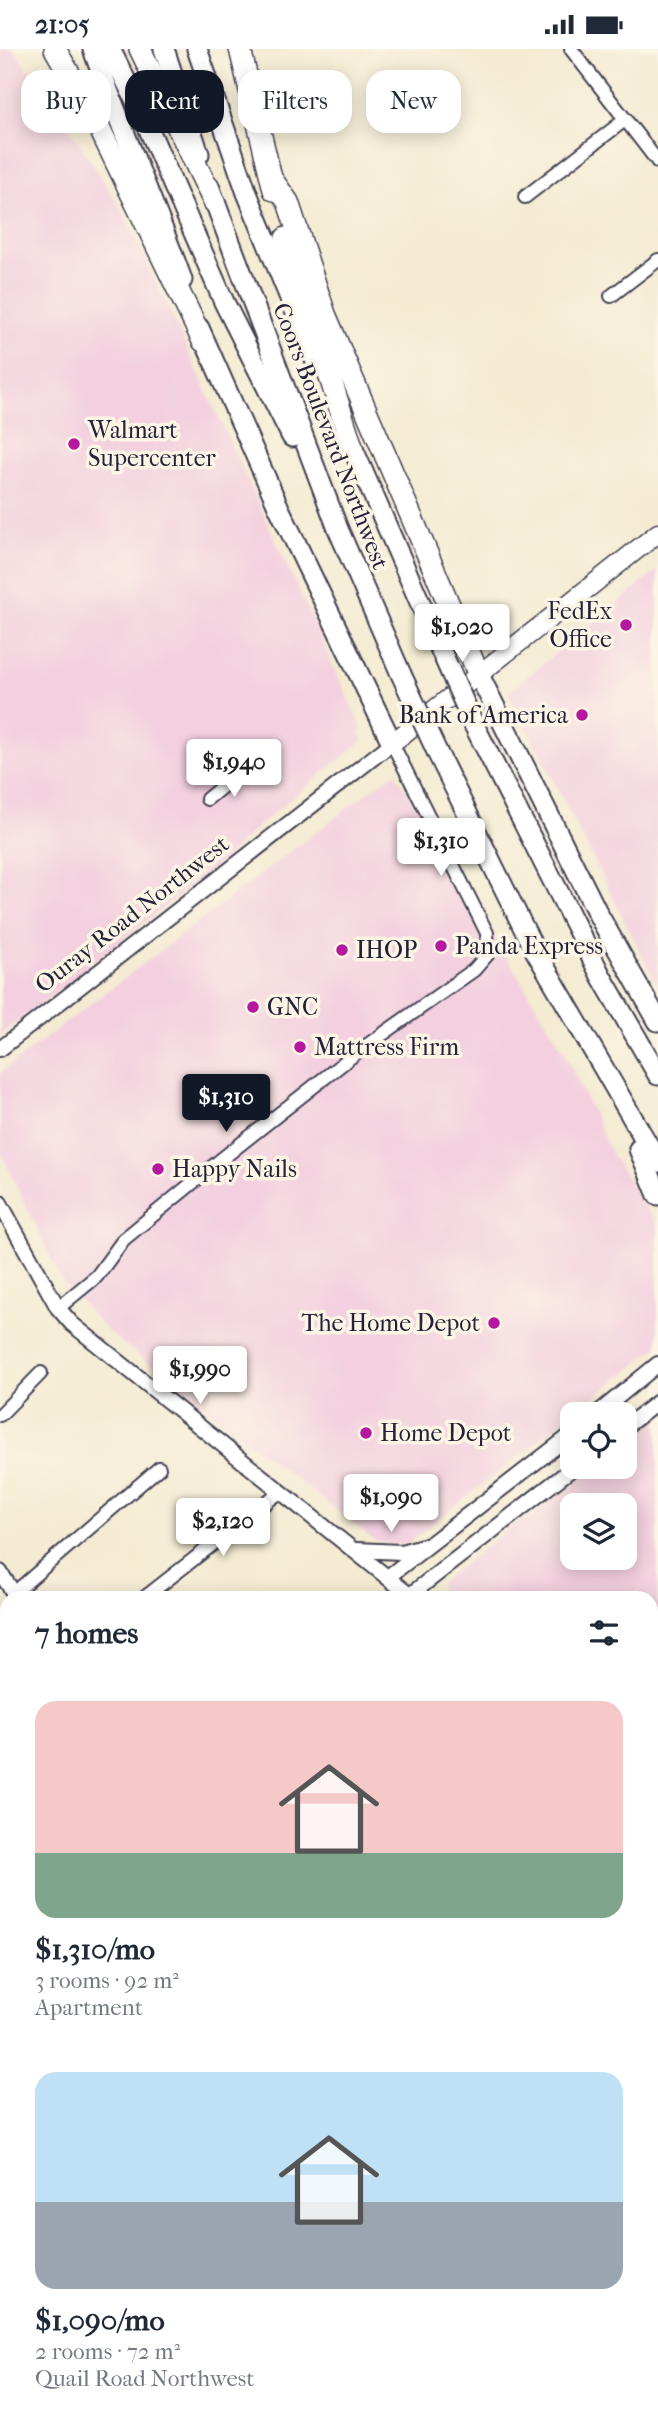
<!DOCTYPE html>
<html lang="en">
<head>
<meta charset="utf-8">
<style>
	body { margin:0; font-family:"IM FELL French Canon",serif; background:#f6f6f7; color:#1f2937; height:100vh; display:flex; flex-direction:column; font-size:26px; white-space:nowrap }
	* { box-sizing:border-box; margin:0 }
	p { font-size:23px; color:#747a83 }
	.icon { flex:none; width:38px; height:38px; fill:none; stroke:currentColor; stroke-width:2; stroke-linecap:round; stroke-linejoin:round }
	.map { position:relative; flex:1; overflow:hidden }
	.panel { position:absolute; left:0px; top:1542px; width:658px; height:842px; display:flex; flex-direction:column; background:#fff; border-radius:21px 21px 0 0; box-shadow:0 4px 18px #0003 }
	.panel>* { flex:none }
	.banner { position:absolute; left:21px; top:21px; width:616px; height:63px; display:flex; gap:14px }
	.buttons { position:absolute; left:560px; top:1353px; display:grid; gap:14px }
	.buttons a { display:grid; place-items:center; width:77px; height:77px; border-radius:14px; background:#fff; box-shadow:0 4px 18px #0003; font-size:35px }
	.price { position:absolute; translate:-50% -60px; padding:0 16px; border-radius:7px; background:#fff; color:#222; font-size:23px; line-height:46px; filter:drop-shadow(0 2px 4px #0008) }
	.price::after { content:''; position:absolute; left:50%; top:42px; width:21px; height:16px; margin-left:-10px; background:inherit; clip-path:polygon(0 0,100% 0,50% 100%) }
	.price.current { background:#111827; color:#fff }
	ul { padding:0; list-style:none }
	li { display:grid; align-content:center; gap:14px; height:371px; padding:0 35px }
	li span { display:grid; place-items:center; height:217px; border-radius:21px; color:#555 }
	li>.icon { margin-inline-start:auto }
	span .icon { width:126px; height:126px; fill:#fffc; stroke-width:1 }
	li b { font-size:30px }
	h2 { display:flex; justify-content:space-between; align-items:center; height:84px; padding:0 35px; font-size:30px }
	.chip { padding:0 24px; border-radius:21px; background:#fff; box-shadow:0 4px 18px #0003; font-size:24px; line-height:63px }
	.chip.current { background:#111827; color:#fff }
	.status { display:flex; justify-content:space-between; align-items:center; height:49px; padding:0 35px; background:#fff; direction:ltr }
	.status svg { height:19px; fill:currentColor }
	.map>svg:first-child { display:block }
	.built { fill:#f3cfdf; fill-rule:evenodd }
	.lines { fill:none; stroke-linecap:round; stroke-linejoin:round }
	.minor-casing { stroke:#424052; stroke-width:16 }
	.tertiary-casing { stroke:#424052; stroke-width:18 }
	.secondary-casing { stroke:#424052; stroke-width:21 }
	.primary-casing { stroke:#424052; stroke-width:23 }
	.motorway-casing { stroke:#424052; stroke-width:24 }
	.minor { stroke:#fff; stroke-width:12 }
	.tertiary { stroke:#fff; stroke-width:14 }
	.secondary { stroke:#fff; stroke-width:18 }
	.primary { stroke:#fff; stroke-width:19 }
	.motorway { stroke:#fff; stroke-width:21 }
	.primary-bridge-casing { stroke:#424052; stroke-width:23; stroke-linecap:butt }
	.primary-bridge { stroke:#fff; stroke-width:19 }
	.poi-dot { fill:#b5179e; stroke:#fcf5e5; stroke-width:2.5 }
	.labels { text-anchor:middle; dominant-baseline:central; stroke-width:7; stroke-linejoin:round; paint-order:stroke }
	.poi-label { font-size:24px; fill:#22223b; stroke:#fcf5e5; text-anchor:start }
	.street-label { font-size:24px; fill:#22223b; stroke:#fcf5e5 }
</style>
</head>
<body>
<div class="status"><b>21:05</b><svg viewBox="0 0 49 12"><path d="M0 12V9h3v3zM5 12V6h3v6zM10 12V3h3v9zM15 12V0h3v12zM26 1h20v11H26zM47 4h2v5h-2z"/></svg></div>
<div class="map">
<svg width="658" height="2382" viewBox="0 0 658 2382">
	<rect width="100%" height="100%" fill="#fcf5e5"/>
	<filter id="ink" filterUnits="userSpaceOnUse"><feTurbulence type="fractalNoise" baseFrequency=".0143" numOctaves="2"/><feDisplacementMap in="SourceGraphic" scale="14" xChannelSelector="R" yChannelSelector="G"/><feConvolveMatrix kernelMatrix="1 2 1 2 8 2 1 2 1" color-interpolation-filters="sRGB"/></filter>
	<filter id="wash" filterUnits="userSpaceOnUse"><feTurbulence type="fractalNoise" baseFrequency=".00686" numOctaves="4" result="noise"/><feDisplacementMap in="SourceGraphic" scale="28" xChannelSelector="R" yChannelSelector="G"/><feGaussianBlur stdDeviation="1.57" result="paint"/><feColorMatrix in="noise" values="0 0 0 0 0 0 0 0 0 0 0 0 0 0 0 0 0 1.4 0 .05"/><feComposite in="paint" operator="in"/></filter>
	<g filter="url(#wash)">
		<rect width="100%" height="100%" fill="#f4ebd2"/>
		<path class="built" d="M0,0H13L69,78L126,168L346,644L362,679L360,686L365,690L261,774L221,814L0,986Z
			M658,521V937L508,643Z
			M395,723L565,1004L613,1108L658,1177V1298L408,1494L395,1496L374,1491L107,1282L61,1231L0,1101V1024Z
			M658,1367V1698L651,1705V1549H441L440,1534L514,1475L533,1465L596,1418H625V1395ZM625,1456V1508H572V1456Z"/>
	</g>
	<g filter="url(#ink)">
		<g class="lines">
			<g class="minor-casing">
				<path id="minor" d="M571,0L658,113
					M525,148L626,70
					M611,247L658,211
					M207,750L240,723
					M58,1259L97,1227L124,1190L223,1109L356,1004L474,921L488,905L487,884L392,694
					M0,1366L41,1324
					M14,1544L159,1419
					M144,1549L281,1442
					M651,1825L658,1816
					M0,1941L7,1962
					M0,1973L7,1971
					M651,2088L658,2082
					M651,2270L658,2265
					M262,2376L263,2382
					M101,2382L105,2376"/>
			</g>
			<g class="tertiary-casing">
				<path id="tertiary" d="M0,1000L392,694
					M0,1154L58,1259L72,1275L413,1549
					M597,1365L658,1315
					M625,1378L658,1353
					M357,1501L401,1503L423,1497
					M0,1523L17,1549
					M389,1527L572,1385
					M410,1546L574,1418
					M651,1736L658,1741
					M546,2376L547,2382"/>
			</g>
			<g class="secondary-casing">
				<path id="secondary" d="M392,694L658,484"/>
			</g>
			<g class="primary-casing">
				<path id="primary" d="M93,0C120,78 154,153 182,231
					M110,0L141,62L224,253L292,388
					M164,0L199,105
					M197,0L247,144L316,313
					M209,137L338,480L401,625
					M199,279L279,459L392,694
					M347,386L439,597
					M479,626L599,867L658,972
					M474,676L601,927L658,1026
					M438,705L532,896L658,1113
					M639,1100L658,1146"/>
			</g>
			<g class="motorway-casing">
				<path id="motorway" d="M55,0L93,66L203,292
					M140,0L214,153
					M240,0L274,141
					M271,129L288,153L325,265L479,626
					M286,189L352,398"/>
			</g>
			<use href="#minor" class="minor"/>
			<use href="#tertiary" class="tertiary"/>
			<use href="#secondary" class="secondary"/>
			<use href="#primary" class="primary"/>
			<use href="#motorway" class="motorway"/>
			<g class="primary-bridge-casing">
				<path id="primary-bridge" d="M439,597L474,676
					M401,625L438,705"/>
			</g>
			<use href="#primary-bridge" class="primary-bridge"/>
		</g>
	</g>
	<g class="poi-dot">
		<circle cx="74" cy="395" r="7"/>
		<circle cx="626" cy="576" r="7"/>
		<circle cx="582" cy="666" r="7"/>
		<circle cx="441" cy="897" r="7"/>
		<circle cx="342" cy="901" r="7"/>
		<circle cx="253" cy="958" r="7"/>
		<circle cx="300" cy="998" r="7"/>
		<circle cx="158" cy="1120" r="7"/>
		<circle cx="494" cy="1274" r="7"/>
		<circle cx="366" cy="1384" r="7"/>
	</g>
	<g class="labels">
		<g class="poi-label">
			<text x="88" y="381">Walmart<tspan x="88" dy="28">Supercenter</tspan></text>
			<text x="612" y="562" text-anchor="end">FedEx<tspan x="612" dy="28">Office</tspan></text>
			<text x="568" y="666" text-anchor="end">Bank of America</text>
			<text x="455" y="897">Panda Express</text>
			<text x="356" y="901">IHOP</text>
			<text x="267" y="958">GNC</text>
			<text x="314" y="998">Mattress Firm</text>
			<text x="172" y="1120">Happy Nails</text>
			<text x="480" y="1274" text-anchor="end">The Home Depot</text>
			<text x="380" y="1384">Home Depot</text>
		</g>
		<g class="street-label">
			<text transform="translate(331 387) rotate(69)">Coors Boulevard Northwest</text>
			<text transform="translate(132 865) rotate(-38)">Ouray Road Northwest</text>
		</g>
	</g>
</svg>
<div class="buttons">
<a><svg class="icon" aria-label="locate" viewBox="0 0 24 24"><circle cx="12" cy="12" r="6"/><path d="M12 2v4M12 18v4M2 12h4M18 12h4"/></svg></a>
<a><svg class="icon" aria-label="layers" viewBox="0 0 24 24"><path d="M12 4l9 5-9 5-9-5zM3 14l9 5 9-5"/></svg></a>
</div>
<b class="price" style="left:462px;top:615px">$1,020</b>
<b class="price" style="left:234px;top:750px">$1,940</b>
<b class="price" style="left:441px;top:829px">$1,310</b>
<b class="price current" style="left:226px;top:1085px">$1,310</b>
<b class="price" style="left:200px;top:1357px">$1,990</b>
<b class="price" style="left:391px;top:1485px">$1,090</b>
<b class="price" style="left:223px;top:1509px">$2,120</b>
<div class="banner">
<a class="chip">Buy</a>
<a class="chip current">Rent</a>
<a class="chip">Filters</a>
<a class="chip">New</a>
</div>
<section class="panel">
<h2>7 homes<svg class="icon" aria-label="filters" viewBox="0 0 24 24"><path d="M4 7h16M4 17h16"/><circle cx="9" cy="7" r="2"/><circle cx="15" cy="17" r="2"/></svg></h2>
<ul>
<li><span style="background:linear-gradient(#f6c9c9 70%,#7fa58c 0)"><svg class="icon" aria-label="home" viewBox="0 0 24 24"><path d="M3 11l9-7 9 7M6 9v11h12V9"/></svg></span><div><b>$1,310/mo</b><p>3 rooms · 92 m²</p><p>Apartment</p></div></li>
<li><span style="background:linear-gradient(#bfe0f5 60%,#9aa5b1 0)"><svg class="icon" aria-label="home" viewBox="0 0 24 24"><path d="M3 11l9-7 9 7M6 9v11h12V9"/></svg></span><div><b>$1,090/mo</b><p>2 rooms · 72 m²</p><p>Quail Road Northwest</p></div></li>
</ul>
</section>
</div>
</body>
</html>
